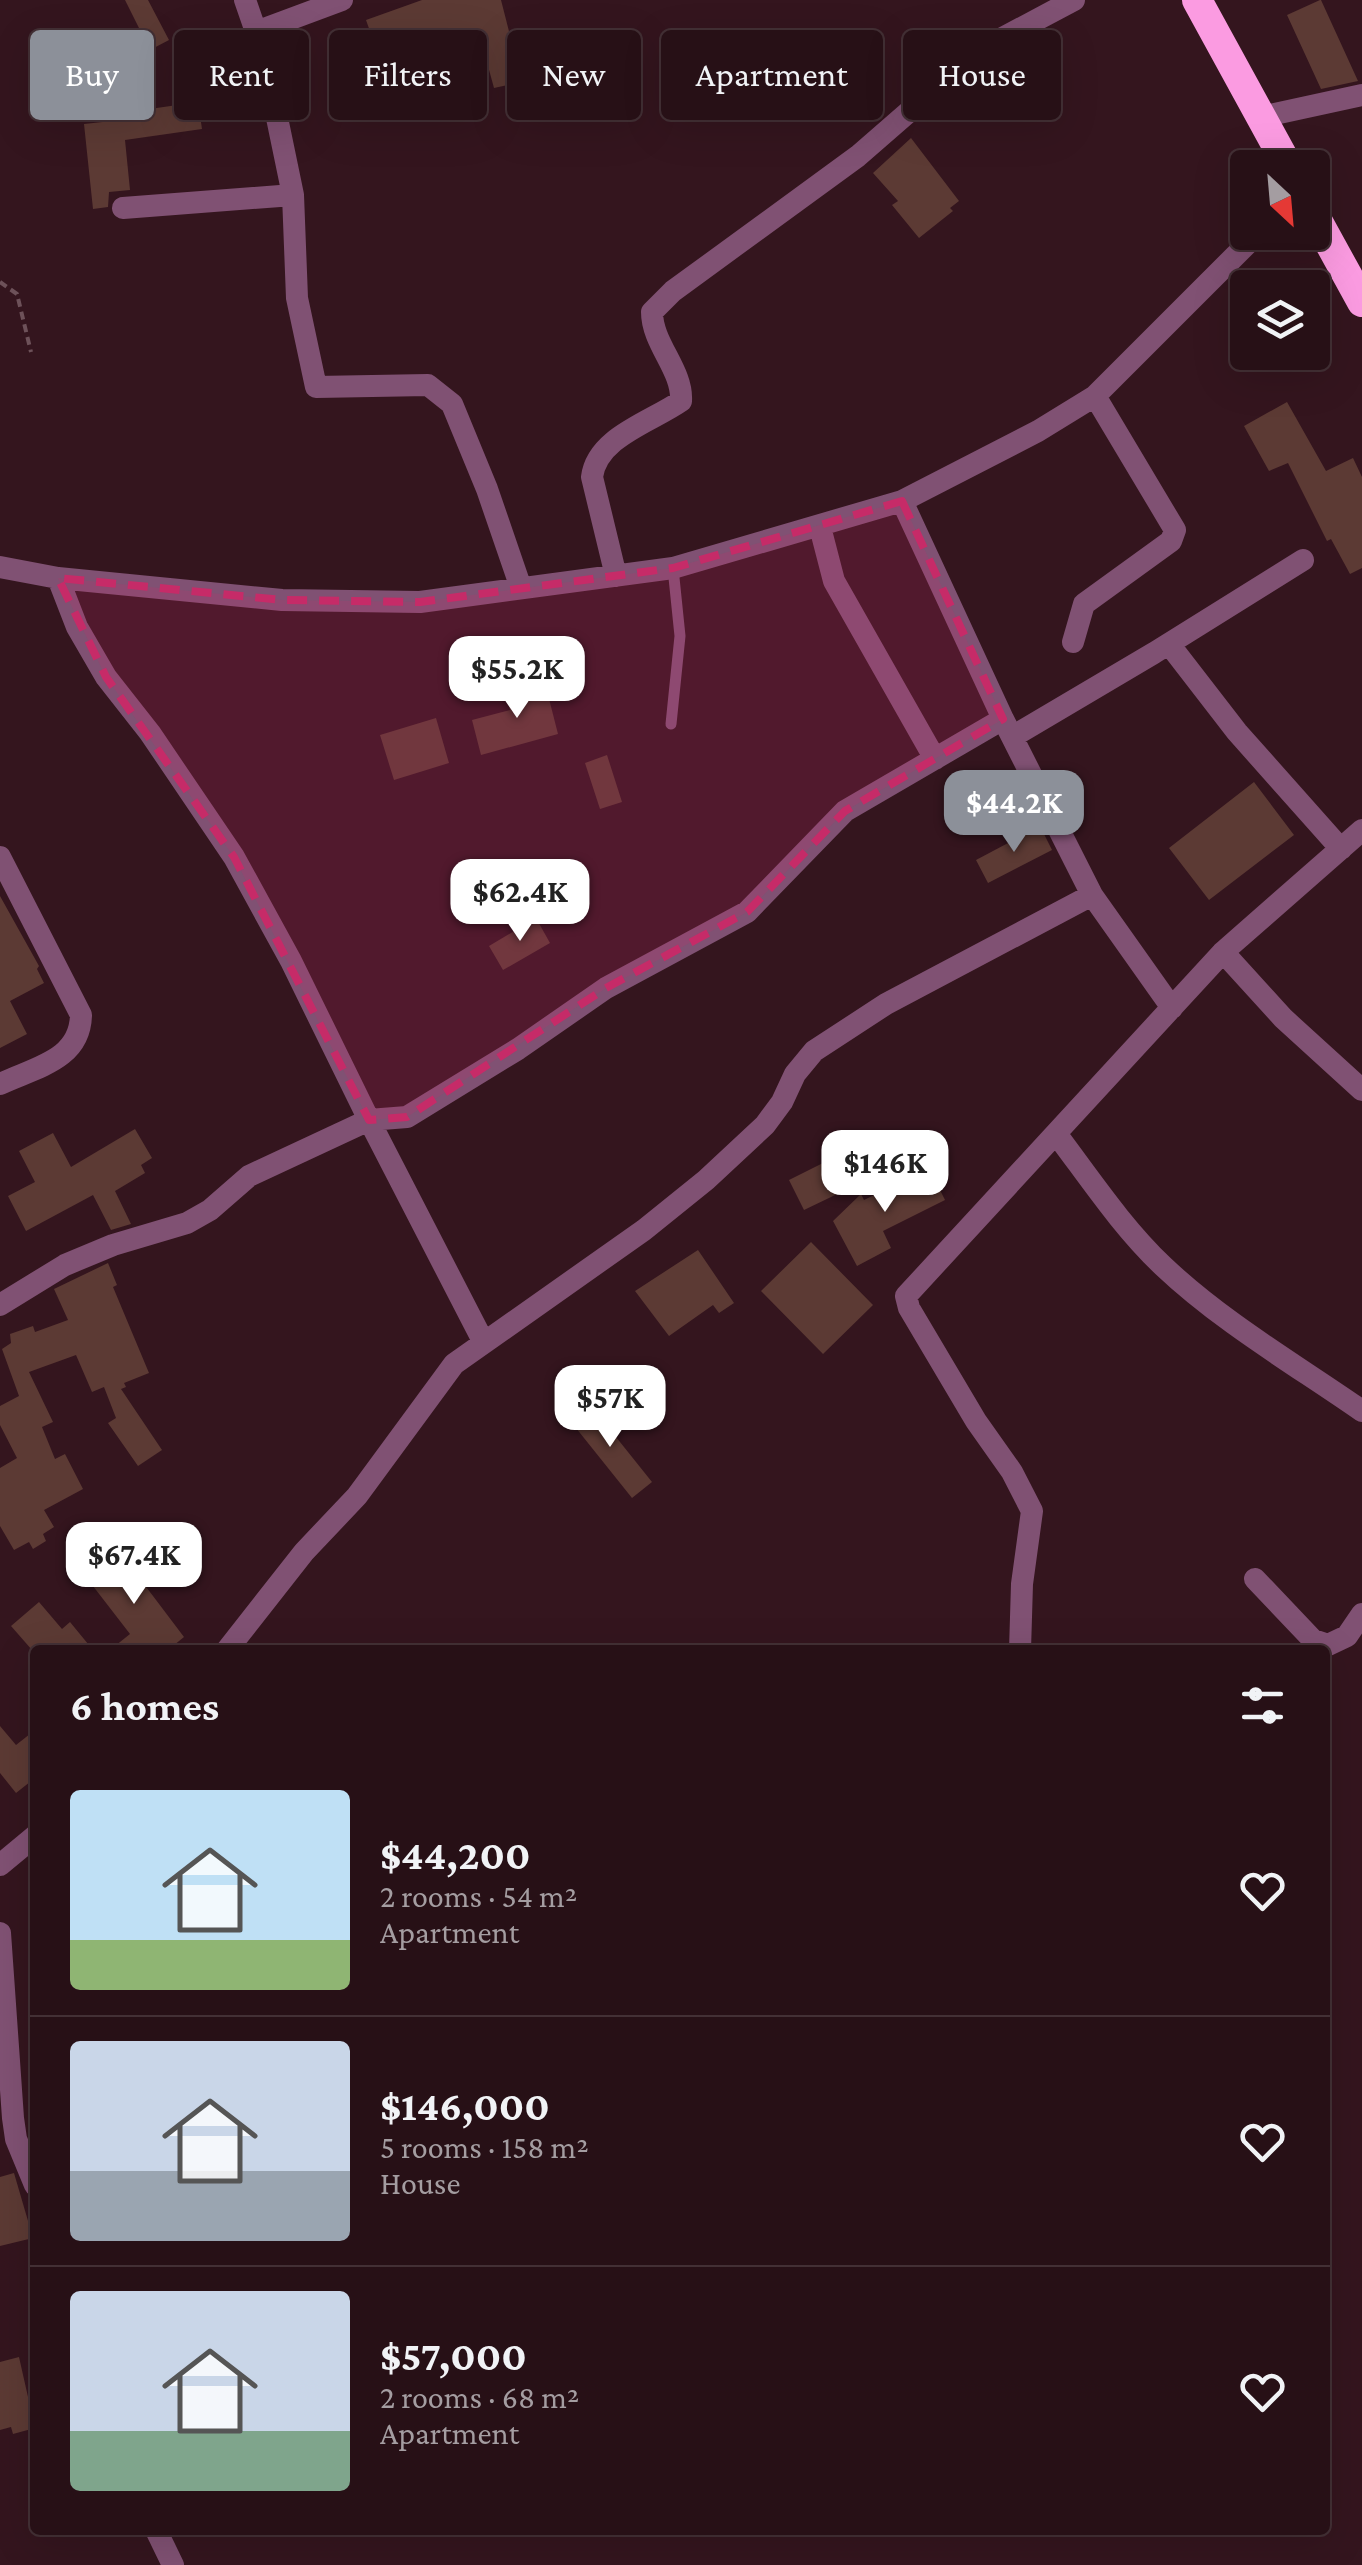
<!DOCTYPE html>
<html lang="en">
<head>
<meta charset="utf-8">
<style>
	body { margin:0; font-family:"Crimson Pro",serif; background:#2f191f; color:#f1f3f6; height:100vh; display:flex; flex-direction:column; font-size:38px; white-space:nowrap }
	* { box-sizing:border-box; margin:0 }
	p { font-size:32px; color:#a49da1 }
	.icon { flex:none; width:55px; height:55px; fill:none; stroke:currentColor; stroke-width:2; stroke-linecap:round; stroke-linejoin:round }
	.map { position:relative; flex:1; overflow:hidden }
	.panel { position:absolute; left:30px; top:1645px; width:1300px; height:890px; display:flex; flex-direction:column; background:#271016; border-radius:10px; box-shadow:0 10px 40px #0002,0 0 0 2px #433035 }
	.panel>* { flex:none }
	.top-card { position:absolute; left:30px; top:30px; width:1302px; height:90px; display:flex; gap:20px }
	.needle { width:65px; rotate:154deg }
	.buttons { position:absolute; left:1230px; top:150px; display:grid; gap:20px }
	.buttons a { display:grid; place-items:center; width:100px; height:100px; border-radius:10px; background:#271016; box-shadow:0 10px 40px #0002,0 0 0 2px #433035; font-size:50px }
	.price { position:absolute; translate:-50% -85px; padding:0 22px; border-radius:20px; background:#fff; color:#222; font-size:32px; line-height:65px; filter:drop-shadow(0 2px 5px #0008) }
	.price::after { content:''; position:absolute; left:50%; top:60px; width:30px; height:22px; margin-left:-15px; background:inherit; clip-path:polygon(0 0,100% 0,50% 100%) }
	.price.current { background:#8c9099; color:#fff }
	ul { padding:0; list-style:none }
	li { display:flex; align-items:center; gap:30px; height:250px; padding:0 40px }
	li+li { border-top:2px solid #433035 }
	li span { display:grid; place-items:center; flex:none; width:280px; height:200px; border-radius:10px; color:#555 }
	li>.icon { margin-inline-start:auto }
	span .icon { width:120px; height:120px; fill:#fffc; stroke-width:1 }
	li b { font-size:42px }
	h2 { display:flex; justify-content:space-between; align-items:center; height:120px; padding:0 40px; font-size:42px }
	.chip { padding:0 35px; border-radius:10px; background:#271016; box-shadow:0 10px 40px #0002,0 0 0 2px #433035; font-size:35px; line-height:90px }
	.chip.current { background:#8c9099; color:#fff }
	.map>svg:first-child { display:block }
	.building { fill:#5c3a34 }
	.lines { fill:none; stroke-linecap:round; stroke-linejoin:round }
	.path { stroke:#6d5159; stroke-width:4; stroke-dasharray:8 5; stroke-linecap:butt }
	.lane { stroke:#805173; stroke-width:11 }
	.street { stroke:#805173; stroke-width:22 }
	.highway { stroke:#fb9be1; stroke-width:30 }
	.marked { fill:#c62b68; fill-opacity:0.2; stroke:#c62b68; stroke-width:8; stroke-dasharray:20 12; stroke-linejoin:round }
</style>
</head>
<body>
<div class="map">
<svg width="1362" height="2565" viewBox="0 0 1362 2565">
	<rect width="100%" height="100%" fill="#34151e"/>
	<path class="building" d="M125,0H148L169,40L150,50Z
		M422,0H501L522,82L494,88L480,37L384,71L366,20Z
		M1320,0H1321L1358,81L1321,89L1287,15Z
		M198,102L202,129L125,140L130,190L109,192L108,207L93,209L84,124L130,119L129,112Z
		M911,138L959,201L950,208L953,211L919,238L892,205L898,201L873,173Z
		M1287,402L1326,471L1353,458L1362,477V568L1350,574L1331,539L1327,541L1288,463L1269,471L1244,426Z
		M545,683L558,734L481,755L472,720L510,710L506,693Z
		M436,718L449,763L394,780L380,735Z
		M607,755L622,802L600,809L585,763Z
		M1254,782L1294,835L1209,900L1169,848Z
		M1040,826L1052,850L988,883L976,860Z
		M0,896L39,966L37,969L44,983L10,1001L27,1034L0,1048Z
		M536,918L550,943L503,970L489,946Z
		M135,1129L152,1158L141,1165L145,1173L115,1191L131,1224L111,1230L93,1195L26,1231L8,1196L35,1182L19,1151L53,1133L71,1167Z
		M841,1154L856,1185L804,1210L789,1180Z
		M929,1168L945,1200L883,1231L891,1248L857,1266L833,1221L861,1194L864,1200Z
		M811,1242L873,1305L823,1354L761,1291Z
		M698,1250L734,1303L719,1313L713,1305L669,1336L635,1291Z
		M108,1263L117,1285L113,1287L149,1373L124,1383L126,1387L121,1389L162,1450L138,1466L108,1423L116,1418L104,1387L92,1392L76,1355L29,1372L53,1422L42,1427L55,1459L65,1454L83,1489L44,1510L54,1527L43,1534L46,1541L33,1549L29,1542L14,1550L0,1526V1468L17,1458L0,1425V1406L19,1396L2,1349L11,1343L10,1334L33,1326L35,1332L68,1320L54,1289Z
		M588,1402L652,1482L632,1498L568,1418Z
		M119,1551L184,1637L168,1650H110L130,1634L86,1577Z
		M39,1602L62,1629L70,1622L93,1650H32L11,1626Z
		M0,1726L16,1745L35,1730V1758L28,1764L35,1772V1778L16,1793L0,1773Z
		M14,2173L33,2238L0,2246V2177Z
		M19,2357L35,2428L13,2434L11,2427L0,2430V2362Z"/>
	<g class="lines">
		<path class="path" d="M0,282L17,294L31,352"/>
		<path class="lane" d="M671,724L680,636L673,568"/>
		<path class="street" d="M245,0L264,55L293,195L297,298L316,387L428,385L452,404L487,489L521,588
			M256,32L342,0
			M1261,117L1362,95
			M123,208L293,195
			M902,501L1003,719L1092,895L1172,1008
			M820,527L834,581L935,759
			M0,567L58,578L282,600L420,602L673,568L902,501L1038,431L1095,396L1259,232
			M616,576L592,477C597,437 651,422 681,401C683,370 652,344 652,312L673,291L858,156L943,82L997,41L1074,0
			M1073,642L1084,604L1171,541L1175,530L1095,396
			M1169,644L1237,732L1341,849
			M1012,737L1154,653L1303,560
			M0,857L81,1015C80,1060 36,1067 0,1084
			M1223,952L1283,1018L1362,1090
			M1057,1135C1091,1180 1122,1227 1163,1266C1222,1322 1296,1365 1362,1411
			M0,1305L65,1265L113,1245L187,1223L210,1210L249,1176L369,1120L291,961L234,857L150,733L106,677L77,627L58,578
			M483,1341L369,1120L407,1117L518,1049L606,988L747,912L845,811L1003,719
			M1255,1579L1313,1640L1328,1645L1347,1636L1362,1614
			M227,1650L304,1552L357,1496L454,1364L644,1230L706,1180L765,1125L782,1102L795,1074L814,1051L886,1004L1092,895
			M1020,1650L1022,1584L1032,1511L1012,1472L976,1421L909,1308L906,1296L1223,952L1362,830
			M0,1865L35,1836
			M0,1933L13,2118L16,2139L35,2185
			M156,2530L173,2565"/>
		<path class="highway" d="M1197,0L1289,168
			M1312,211L1362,302"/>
	</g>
	<path class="marked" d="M902,501L1003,719L845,811L747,912L606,988L407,1117L369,1120L234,857L106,677L58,578L282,600L420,602L673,568Z"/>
</svg>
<div class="buttons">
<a><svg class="needle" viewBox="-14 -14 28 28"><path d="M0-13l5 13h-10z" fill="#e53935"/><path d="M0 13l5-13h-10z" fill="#a49da1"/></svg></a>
<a><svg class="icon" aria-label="layers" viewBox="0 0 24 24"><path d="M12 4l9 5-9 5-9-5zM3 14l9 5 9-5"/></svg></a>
</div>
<b class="price" style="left:517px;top:721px">$55.2K</b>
<b class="price current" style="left:1014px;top:855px">$44.2K</b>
<b class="price" style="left:520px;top:944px">$62.4K</b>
<b class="price" style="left:885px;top:1215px">$146K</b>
<b class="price" style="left:610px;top:1450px">$57K</b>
<b class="price" style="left:134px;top:1607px">$67.4K</b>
<div class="top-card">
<a class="chip current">Buy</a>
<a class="chip">Rent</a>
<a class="chip">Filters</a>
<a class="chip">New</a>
<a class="chip">Apartment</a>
<a class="chip">House</a>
</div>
<section class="panel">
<h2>6 homes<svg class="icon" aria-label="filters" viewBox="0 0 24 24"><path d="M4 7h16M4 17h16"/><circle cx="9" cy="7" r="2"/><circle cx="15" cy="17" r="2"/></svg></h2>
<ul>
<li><span style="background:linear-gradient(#bfe0f5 75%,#8fb573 0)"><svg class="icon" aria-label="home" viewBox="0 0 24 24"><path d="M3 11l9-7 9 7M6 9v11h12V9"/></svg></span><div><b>$44,200</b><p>2 rooms · 54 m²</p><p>Apartment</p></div><svg class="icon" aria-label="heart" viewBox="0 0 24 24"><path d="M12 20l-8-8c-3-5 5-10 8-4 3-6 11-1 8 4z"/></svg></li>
<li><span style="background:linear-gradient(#c9d6e8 65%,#9aa5b1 0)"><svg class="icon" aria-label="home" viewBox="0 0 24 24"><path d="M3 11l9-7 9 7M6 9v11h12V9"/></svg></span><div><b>$146,000</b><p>5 rooms · 158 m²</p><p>House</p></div><svg class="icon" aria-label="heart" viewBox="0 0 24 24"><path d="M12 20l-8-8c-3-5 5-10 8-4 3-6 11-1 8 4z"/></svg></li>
<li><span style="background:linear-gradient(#c9d6e8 70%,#7fa58c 0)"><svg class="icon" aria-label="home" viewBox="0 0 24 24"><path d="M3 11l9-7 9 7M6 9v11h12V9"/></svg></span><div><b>$57,000</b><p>2 rooms · 68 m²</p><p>Apartment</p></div><svg class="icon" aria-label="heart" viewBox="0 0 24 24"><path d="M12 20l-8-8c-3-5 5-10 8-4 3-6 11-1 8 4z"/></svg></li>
</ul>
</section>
</div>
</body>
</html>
